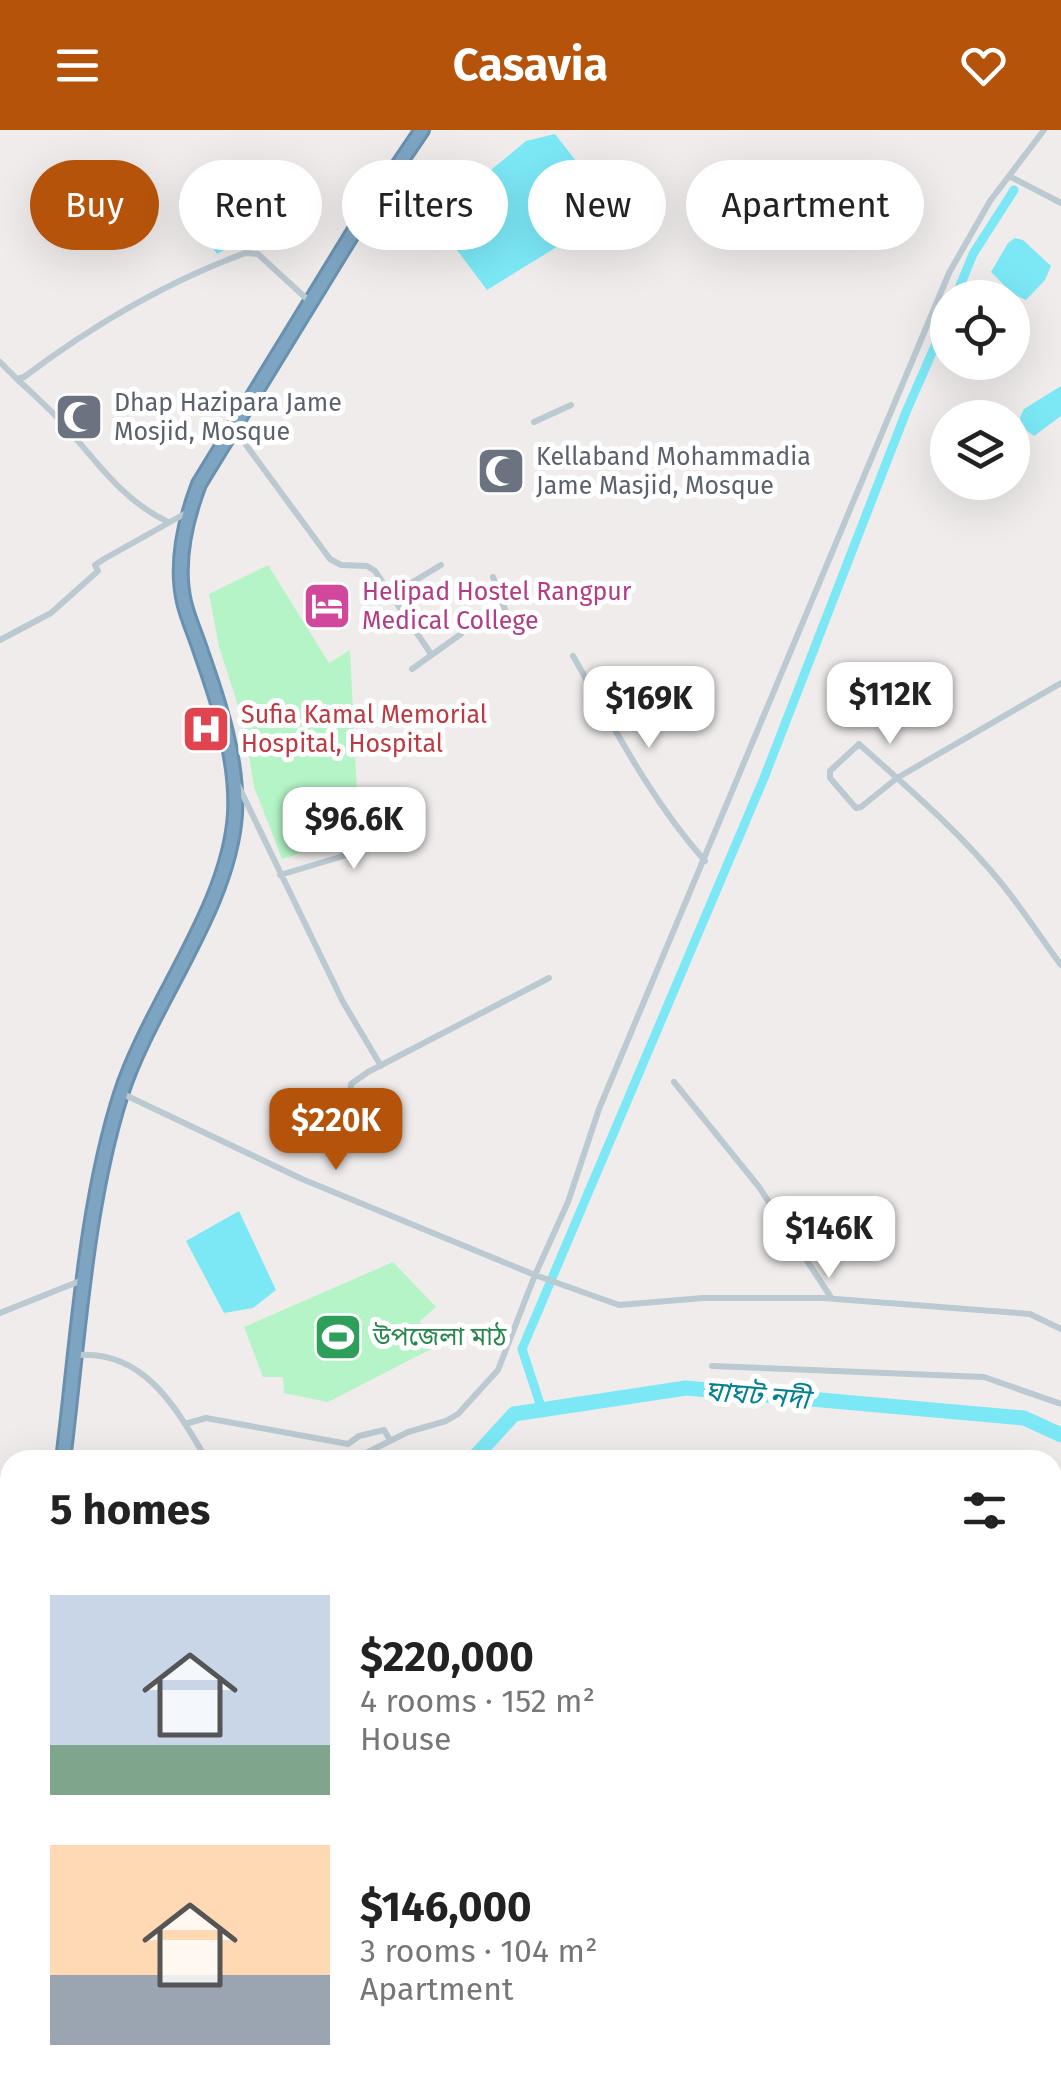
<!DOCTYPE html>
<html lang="en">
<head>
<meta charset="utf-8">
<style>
	body { margin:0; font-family:"Fira Sans","Noto Sans Bengali",sans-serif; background:#f6f6f6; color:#222; height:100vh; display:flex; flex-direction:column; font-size:38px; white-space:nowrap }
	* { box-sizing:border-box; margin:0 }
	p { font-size:32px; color:#767676 }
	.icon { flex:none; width:55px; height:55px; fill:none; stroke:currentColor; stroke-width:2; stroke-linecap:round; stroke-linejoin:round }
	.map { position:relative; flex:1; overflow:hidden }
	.details { position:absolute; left:0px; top:1320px; width:1062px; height:640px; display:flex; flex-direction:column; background:#fff; border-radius:30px 30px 0 0; box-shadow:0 10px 40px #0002 }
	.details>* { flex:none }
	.guide { position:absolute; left:30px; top:30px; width:1002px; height:90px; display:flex; gap:20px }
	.tools { position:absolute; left:930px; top:150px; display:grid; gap:20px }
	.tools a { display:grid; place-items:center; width:100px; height:100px; border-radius:50%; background:#fff; box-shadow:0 10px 40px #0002; font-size:50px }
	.price { position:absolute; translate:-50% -85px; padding:0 22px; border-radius:20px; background:#fff; color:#222; font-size:32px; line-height:65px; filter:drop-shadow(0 2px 5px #0008) }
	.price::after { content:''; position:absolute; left:50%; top:60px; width:30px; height:22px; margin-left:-15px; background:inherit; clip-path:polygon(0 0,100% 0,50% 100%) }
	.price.selected { background:#b45309; color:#fff }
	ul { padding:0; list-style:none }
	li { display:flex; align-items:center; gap:30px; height:250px; padding:0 50px }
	li span { display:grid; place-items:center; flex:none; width:280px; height:200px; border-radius:0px; color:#555 }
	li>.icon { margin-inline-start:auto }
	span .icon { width:120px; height:120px; fill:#fffc; stroke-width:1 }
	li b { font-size:42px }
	h2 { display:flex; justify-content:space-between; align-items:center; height:120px; padding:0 50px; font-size:42px }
	.pill { padding:0 35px; border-radius:45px; background:#fff; box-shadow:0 10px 40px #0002; font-size:35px; line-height:90px }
	.pill.selected { background:#b45309; color:#fff }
	header { display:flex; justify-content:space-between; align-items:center; height:130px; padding:0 50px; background:#b45309; color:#fff; font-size:45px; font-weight:700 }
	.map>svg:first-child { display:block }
	.green { fill:#b4f4c6 }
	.water { fill:#7ce8f6 }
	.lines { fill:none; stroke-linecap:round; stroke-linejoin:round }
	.canal { stroke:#7ce8f6; stroke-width:9 }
	.river { stroke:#7ce8f6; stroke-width:15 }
	.highway-casing { stroke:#6990ae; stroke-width:18 }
	.street { stroke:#bbc9d1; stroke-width:6 }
	.highway { stroke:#7da5c2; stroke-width:12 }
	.labels { text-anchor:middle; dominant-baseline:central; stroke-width:10; stroke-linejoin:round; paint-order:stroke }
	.worship-label { font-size:25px; fill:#5b616d; stroke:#fff; text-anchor:start }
	.hotel-label { font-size:25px; fill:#b23c85; stroke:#fff; text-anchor:start }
	.health-label { font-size:25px; fill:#be3a42; stroke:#fff; text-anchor:start }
	.leisure-label { font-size:25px; fill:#27864d; stroke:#fff; text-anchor:start }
	.water-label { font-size:28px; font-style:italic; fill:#038191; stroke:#fff }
</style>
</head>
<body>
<header><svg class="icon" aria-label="menu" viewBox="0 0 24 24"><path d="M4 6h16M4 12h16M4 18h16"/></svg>Casavia<svg class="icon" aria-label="heart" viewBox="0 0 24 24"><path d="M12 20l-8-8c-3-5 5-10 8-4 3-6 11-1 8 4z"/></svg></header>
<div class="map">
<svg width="1061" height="1960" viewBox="0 0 1061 1960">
	<rect width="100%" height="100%" fill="#f0ecec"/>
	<path class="green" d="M268,435L329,533L350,520L359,705L282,729L254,657L244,594L219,517L209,464Z
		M393,1132L436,1177L420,1191L435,1217L328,1272L284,1263L283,1247H263L244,1197Z"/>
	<path class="water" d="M555,4L615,81L487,160L433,88L526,11Z
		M218,31L277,90L217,124L179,68Z
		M1015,108L1023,110L1051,136L1045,150L1026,170L1013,164L991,142L1008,113Z
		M1061,256V286L1034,306L1022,297L1020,287L1024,279Z
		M239,1081L276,1160L253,1178L224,1183L186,1111Z"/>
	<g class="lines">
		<path class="canal" d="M955,168L973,124L1014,60
			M542,1280L522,1219L764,648L906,282L948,186"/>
		<path class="river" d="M472,1330L514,1284L686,1258L1024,1288L1061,1305
			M117,1960L122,1950"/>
		<g class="highway-casing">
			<path id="highway" d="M63,1330C78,1212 85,1076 121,964C150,874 229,778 235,684C238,630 219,573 201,522C196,506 188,489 184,472C175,432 185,391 199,354L359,93L422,0
				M0,1819L10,1741"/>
		</g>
		<path class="street" d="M1009,46L1061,73
			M0,232L17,249L24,247C93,195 164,153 245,123L258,124L309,171
			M17,249C34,265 51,280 67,298C98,334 124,371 168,392
			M534,292L571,275
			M235,300L330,429L341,435L367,436L375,441L431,524
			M493,447L507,485
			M391,465L441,435
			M0,510L51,483L98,441L95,435L104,429L188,382
			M573,526C614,597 650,669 705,731
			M412,539L461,504
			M1061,553L897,648L861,677L856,678L830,648V641L859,614C908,658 960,702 1002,754C1023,780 1041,808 1061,835
			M238,655L343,872L381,936
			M280,745L360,721L410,694
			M674,952L759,1057L832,1169
			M121,963L302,1049L535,1145L619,1175L703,1168H823L1030,1184L1061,1199
			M332,989L336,979L350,968L351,954L368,942L549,848
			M0,1183L85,1149
			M77,1225C146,1220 177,1280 207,1330
			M712,1236L984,1247L1061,1274
			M185,1294L206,1288L348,1314L359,1306L384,1300L390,1310
			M35,1330L39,1324L61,1329
			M352,1330L408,1302L446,1291L458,1284L498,1240L535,1145L568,1072L599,979L949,143L990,71L1044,0
			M0,1444L10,1439
			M0,1843L10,1832
			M680,1950L689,1960
			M607,1960L610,1950
			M862,1960L867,1950"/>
		<use href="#highway" class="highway"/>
	</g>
	<defs>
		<g id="mosque-square" transform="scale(2.5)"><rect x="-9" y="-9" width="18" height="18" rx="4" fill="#6b7280" stroke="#fff"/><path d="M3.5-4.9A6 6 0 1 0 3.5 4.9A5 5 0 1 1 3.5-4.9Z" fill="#fff"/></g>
		<g id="hotel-square" transform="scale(2.5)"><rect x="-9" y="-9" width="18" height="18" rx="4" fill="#d1479c" stroke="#fff"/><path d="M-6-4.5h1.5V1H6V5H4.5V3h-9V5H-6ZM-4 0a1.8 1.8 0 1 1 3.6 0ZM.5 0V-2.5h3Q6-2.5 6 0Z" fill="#fff"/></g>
		<g id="hospital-square" transform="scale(2.5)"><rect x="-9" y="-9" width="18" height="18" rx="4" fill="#e0444e" stroke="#fff"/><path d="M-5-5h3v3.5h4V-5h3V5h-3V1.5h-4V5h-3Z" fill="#fff"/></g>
		<g id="stadium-square" transform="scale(2.5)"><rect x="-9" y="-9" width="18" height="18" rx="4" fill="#2e9e5b" stroke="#fff"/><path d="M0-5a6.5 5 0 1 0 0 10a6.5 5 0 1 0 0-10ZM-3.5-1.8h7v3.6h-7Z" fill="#fff"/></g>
	</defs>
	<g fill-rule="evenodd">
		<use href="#mosque-square" x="79" y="287"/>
		<use href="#mosque-square" x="501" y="341"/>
		<use href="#hotel-square" x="327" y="476"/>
		<use href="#hospital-square" x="206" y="599"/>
		<use href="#stadium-square" x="338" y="1207"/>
	</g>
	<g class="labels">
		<g class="worship-label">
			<text x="114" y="273">Dhap Hazipara Jame<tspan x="114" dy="29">Mosjid, Mosque</tspan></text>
			<text x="536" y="327">Kellaband Mohammadia<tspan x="536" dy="29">Jame Masjid, Mosque</tspan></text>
		</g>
		<g class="hotel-label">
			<text x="362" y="462">Helipad Hostel Rangpur<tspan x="362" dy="29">Medical College</tspan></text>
		</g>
		<g class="health-label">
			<text x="241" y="585">Sufia Kamal Memorial<tspan x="241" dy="29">Hospital, Hospital</tspan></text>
		</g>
		<g class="leisure-label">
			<text x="373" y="1207">উপজেলা মাঠ</text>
		</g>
		<g class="water-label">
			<text transform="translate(757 1265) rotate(5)">ঘাঘট নদী</text>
		</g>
	</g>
</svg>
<div class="tools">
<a><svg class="icon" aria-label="locate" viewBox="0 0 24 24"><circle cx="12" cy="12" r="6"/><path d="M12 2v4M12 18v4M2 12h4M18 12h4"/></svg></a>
<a><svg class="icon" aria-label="layers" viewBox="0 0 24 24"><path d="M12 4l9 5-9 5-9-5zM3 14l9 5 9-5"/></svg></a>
</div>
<b class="price" style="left:890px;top:617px">$112K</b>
<b class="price" style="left:649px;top:621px">$169K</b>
<b class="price" style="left:354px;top:742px">$96.6K</b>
<b class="price selected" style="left:336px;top:1043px">$220K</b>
<b class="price" style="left:829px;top:1151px">$146K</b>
<div class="guide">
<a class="pill selected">Buy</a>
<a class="pill">Rent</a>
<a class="pill">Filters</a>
<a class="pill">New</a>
<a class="pill">Apartment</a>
</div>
<section class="details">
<h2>5 homes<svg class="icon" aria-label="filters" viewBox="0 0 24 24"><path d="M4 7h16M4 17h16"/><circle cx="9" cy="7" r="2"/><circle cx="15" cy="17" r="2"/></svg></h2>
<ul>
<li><span style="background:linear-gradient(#c9d6e8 75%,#7fa58c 0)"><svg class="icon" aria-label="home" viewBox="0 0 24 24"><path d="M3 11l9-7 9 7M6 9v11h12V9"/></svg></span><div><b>$220,000</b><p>4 rooms · 152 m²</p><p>House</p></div></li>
<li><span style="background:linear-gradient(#ffd9b3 65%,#9aa5b1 0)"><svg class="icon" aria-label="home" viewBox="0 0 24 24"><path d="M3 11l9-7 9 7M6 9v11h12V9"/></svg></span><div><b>$146,000</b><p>3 rooms · 104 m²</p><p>Apartment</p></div></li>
</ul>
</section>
</div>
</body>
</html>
